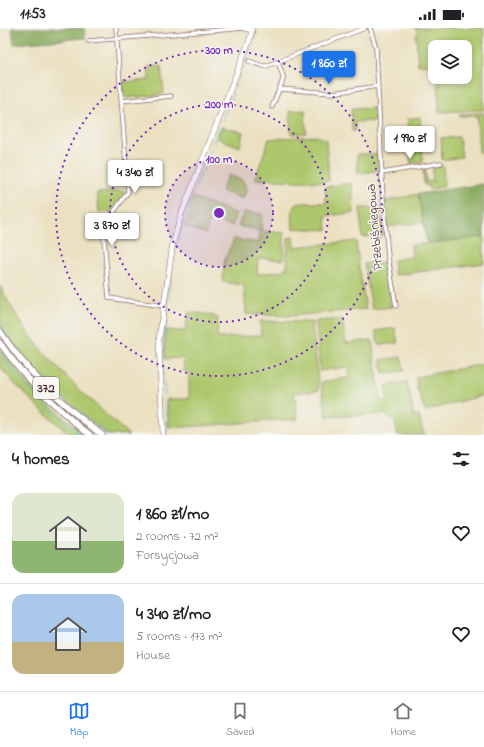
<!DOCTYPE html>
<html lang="en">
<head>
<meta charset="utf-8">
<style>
	body { margin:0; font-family:"Indie Flower",sans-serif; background:#f2f2f2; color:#202124; height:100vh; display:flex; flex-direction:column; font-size:15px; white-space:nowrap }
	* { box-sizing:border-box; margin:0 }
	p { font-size:13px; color:#757577 }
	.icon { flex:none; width:22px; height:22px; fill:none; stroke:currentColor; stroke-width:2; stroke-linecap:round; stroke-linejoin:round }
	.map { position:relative; height:407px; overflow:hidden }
	.side { display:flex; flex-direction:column; background:#fff; flex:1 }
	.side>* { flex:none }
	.controls { position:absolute; left:428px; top:12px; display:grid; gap:8px }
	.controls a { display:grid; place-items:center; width:44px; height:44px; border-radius:8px; background:#fff; box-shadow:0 2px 6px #0003; font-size:20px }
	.price { position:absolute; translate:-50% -34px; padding:0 9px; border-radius:4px; background:#fff; color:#222; font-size:13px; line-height:26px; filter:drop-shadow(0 1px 2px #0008) }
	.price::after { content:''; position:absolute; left:50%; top:24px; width:12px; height:9px; margin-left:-6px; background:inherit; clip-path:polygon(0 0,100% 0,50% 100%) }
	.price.current { background:#1a73e8; color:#fff }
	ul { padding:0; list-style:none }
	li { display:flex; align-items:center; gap:12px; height:100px; padding:0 12px }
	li+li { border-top:1px solid #e0e0e0 }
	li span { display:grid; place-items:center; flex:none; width:112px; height:80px; border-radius:12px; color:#555 }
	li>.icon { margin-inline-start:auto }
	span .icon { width:48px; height:48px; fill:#fffc; stroke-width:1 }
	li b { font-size:17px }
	h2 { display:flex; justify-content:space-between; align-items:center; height:48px; padding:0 12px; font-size:17px }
	.status { display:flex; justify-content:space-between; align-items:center; height:28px; padding:0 20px; background:#fff; direction:ltr }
	.status svg { height:11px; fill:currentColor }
	.dock { display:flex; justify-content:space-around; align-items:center; height:56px; border-top:1px solid #e0e0e0; background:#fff; font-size:11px; color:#757577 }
	.dock a { display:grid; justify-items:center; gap:2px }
	.dock .current { color:#1a73e8 }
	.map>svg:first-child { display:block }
	.green { fill:#adc76c; stroke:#7c734c }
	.forest { fill:#8aac60; stroke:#6a6646 }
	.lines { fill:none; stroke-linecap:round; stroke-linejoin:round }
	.stream { stroke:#52b0d0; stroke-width:1 }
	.street-casing { stroke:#826360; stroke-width:5 }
	.secondary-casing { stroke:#826360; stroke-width:6 }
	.primary-casing { stroke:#826360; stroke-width:7 }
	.street { stroke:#fff; stroke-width:3.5 }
	.secondary { stroke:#fff; stroke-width:5 }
	.primary { stroke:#fff; stroke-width:5.5 }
	.ring { fill:none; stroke:#7b2cbf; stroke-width:2; stroke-dasharray:2 4 }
	.labels { text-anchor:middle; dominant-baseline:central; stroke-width:3; stroke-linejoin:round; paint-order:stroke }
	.shield { fill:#f6f6f2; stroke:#7e6067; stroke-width:1 }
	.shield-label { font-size:13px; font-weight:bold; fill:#4a1f2b }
	.street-label { font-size:14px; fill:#4a1f2b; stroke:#f6f6f2 }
	.centre { fill:#7b2cbf; stroke:#f6f6f2; stroke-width:2 }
	.ring-label { font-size:12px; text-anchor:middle; font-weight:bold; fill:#7b2cbf; stroke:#f6f6f2; stroke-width:3; stroke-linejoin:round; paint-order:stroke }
</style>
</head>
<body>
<div class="status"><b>11:53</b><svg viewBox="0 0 49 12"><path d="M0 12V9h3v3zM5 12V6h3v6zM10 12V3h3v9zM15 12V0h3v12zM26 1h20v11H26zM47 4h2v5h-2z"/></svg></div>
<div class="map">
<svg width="484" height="407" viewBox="0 0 484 407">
	<rect width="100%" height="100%" fill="#f6f6f2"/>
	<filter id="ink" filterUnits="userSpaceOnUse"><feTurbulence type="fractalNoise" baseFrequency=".025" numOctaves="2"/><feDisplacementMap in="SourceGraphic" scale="8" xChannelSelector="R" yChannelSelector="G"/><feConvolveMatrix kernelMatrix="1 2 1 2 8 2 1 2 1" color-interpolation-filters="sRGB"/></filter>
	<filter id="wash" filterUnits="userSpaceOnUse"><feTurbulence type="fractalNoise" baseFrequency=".012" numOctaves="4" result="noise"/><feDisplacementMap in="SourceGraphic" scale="16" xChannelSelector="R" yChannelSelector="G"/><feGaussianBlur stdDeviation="0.9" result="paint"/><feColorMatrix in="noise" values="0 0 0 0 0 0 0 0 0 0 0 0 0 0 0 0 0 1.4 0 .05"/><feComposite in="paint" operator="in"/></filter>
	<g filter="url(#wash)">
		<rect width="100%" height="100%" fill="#ebe1c1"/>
		<path class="green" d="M415,0H484V82L439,84L438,49H465V19H435V30L433,31L434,36L418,37L416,8L418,5Z
			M161,38L164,65L158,67L127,70L123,67L122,54L149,52L148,39Z
			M376,80L377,93L355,94V103H352L351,81Z
			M305,82L306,105L291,106L290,83Z
			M484,85V123L479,125L477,88H459V86Z
			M420,89L423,134L411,136L408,91Z
			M222,99L243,104L240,119L217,110Z
			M316,108L326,112L329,152L321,154L255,151L269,111Z
			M459,109L462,129L442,132L441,110Z
			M357,126H378L379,142L358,146Z
			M443,138L444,159L429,161L428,157H424L423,142L425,140L426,154L433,153L432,143H433V139Z
			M228,147L242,152L247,160L243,171L221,163Z
			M352,155L354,185L326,188L327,202L293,200L292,182L298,175H326L325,159Z
			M126,163L111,184L99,185L97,165Z
			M418,166L423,194L387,199L385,173Z
			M193,169L237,186L232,198L211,191L205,206L184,198Z
			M360,180H381L383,207L362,209Z
			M244,184L262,186L261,203L284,205V232L258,230L257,246L283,243L284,240H287L288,210L293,209L294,219L356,213L359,239L366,281L290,288L246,286L244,257L222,254L225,231L234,211L259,215L260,203L238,198Z
			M484,209V235L395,247L393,232L412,229L411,217Z
			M385,234L391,279L372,281L364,236Z
			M0,258C31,321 78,361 129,407H107L47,357L19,326L0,298Z
			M189,284L211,287L218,290L217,310L261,307L260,293L312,294L319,362L294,365L298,391L169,400L167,371H189V344L184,343L183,330L165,331V302L185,303Z
			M342,291L346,315L372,312L381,374L387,373L385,358L407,354L414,389L419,388L424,407H398L395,395L392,391L384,386L327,389L321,354L349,350L347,339L320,343L316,293Z
			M395,300L398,315L378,317L376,303Z
			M0,321C24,354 53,382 86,407H71L47,387L15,356L0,339Z
			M401,329L404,343L383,346L381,332Z
			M484,336V367L425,383L417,360L416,349Z"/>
		<path class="forest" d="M12,0H84L85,10L14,16Z
			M484,156V209L427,215L418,166Z"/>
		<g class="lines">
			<path class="stream" d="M254,10L257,4
				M242,41L252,15
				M238,52L240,45
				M235,60L236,56
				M230,74L233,65
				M222,92L228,79
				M213,115L220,99
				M206,135L211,121
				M203,143L204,139
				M196,159L201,146
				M174,224L185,187L194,164
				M167,277L172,239
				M0,295C27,342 67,375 109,407
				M163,321L167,280
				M0,325C22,358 51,383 82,407
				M163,327V334
				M163,348V340
				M164,354L165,368
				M165,372L168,393L166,407"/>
		</g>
	</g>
	<g filter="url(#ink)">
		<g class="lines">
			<g class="street-casing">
				<path id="street" d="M116,0L128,164L103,199L109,270L164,278
					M370,0L376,20L383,171L388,229L396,278
					M88,13L245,0
					M249,33L263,38H266L365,0
					M280,61L332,65L378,58
					M121,73L171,68
					M272,79L283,52V48L278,34
					M382,145L441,135"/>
			</g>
			<g class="secondary-casing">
				<path id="secondary" d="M244,0L252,2
					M163,407L159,311L173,215L181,187L250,11L252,2"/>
			</g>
			<g class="primary-casing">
				<path id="primary" d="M0,303C28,346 62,376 102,407
					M0,315C25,351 56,380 90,407"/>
			</g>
			<use href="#street" class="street"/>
			<use href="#secondary" class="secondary"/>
			<use href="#primary" class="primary"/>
		</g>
	</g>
	<circle cx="219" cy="185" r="54" fill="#7b2cbf" fill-opacity=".12"/>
	<g class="ring">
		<circle cx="219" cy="185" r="54"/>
		<circle cx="219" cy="185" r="109"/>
		<circle cx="219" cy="185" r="163"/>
	</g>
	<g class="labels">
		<rect class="shield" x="33" y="349" width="26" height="22" rx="3"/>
		<g class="shield-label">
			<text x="46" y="360">372</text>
		</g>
		<g class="street-label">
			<text transform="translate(375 199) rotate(-95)">Przebiśniegowa</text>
		</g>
	</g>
	<circle cx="219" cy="185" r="6" class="centre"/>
	<g class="ring-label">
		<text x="219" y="26">300 m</text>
		<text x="219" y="80">200 m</text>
		<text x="219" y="135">100 m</text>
	</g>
</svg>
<div class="controls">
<a><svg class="icon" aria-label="layers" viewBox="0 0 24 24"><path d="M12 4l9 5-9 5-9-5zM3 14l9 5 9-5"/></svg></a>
</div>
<b class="price current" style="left:329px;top:57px">1 860 zł</b>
<b class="price" style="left:410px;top:132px">1 990 zł</b>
<b class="price" style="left:135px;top:166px">4 340 zł</b>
<b class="price" style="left:112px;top:219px">3 870 zł</b>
</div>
<section class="side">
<h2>4 homes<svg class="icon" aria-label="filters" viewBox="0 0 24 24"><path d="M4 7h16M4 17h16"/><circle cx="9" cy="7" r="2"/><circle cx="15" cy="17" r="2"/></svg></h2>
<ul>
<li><span style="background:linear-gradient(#dfe7d0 60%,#8fb573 0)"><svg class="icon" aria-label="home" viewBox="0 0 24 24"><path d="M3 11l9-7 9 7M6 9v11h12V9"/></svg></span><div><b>1 860 zł/mo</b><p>2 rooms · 72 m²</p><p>Forsycjowa</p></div><svg class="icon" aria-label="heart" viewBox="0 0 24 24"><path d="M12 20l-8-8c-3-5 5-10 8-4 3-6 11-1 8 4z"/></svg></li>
<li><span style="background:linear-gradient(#a9c7e8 60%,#c2b280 0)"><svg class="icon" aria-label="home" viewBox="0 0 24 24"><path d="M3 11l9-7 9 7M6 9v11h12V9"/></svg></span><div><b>4 340 zł/mo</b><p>5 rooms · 173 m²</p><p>House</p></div><svg class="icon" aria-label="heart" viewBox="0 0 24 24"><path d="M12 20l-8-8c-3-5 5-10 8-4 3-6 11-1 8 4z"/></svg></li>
</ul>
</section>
<nav class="dock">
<a class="current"><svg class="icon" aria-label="map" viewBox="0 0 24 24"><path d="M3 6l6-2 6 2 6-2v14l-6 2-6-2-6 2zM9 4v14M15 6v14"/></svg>Map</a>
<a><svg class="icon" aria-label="saved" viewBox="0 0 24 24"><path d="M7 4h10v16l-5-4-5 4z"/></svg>Saved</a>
<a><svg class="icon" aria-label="home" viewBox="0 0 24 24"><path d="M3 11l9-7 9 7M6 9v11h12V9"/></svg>Home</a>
</nav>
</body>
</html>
